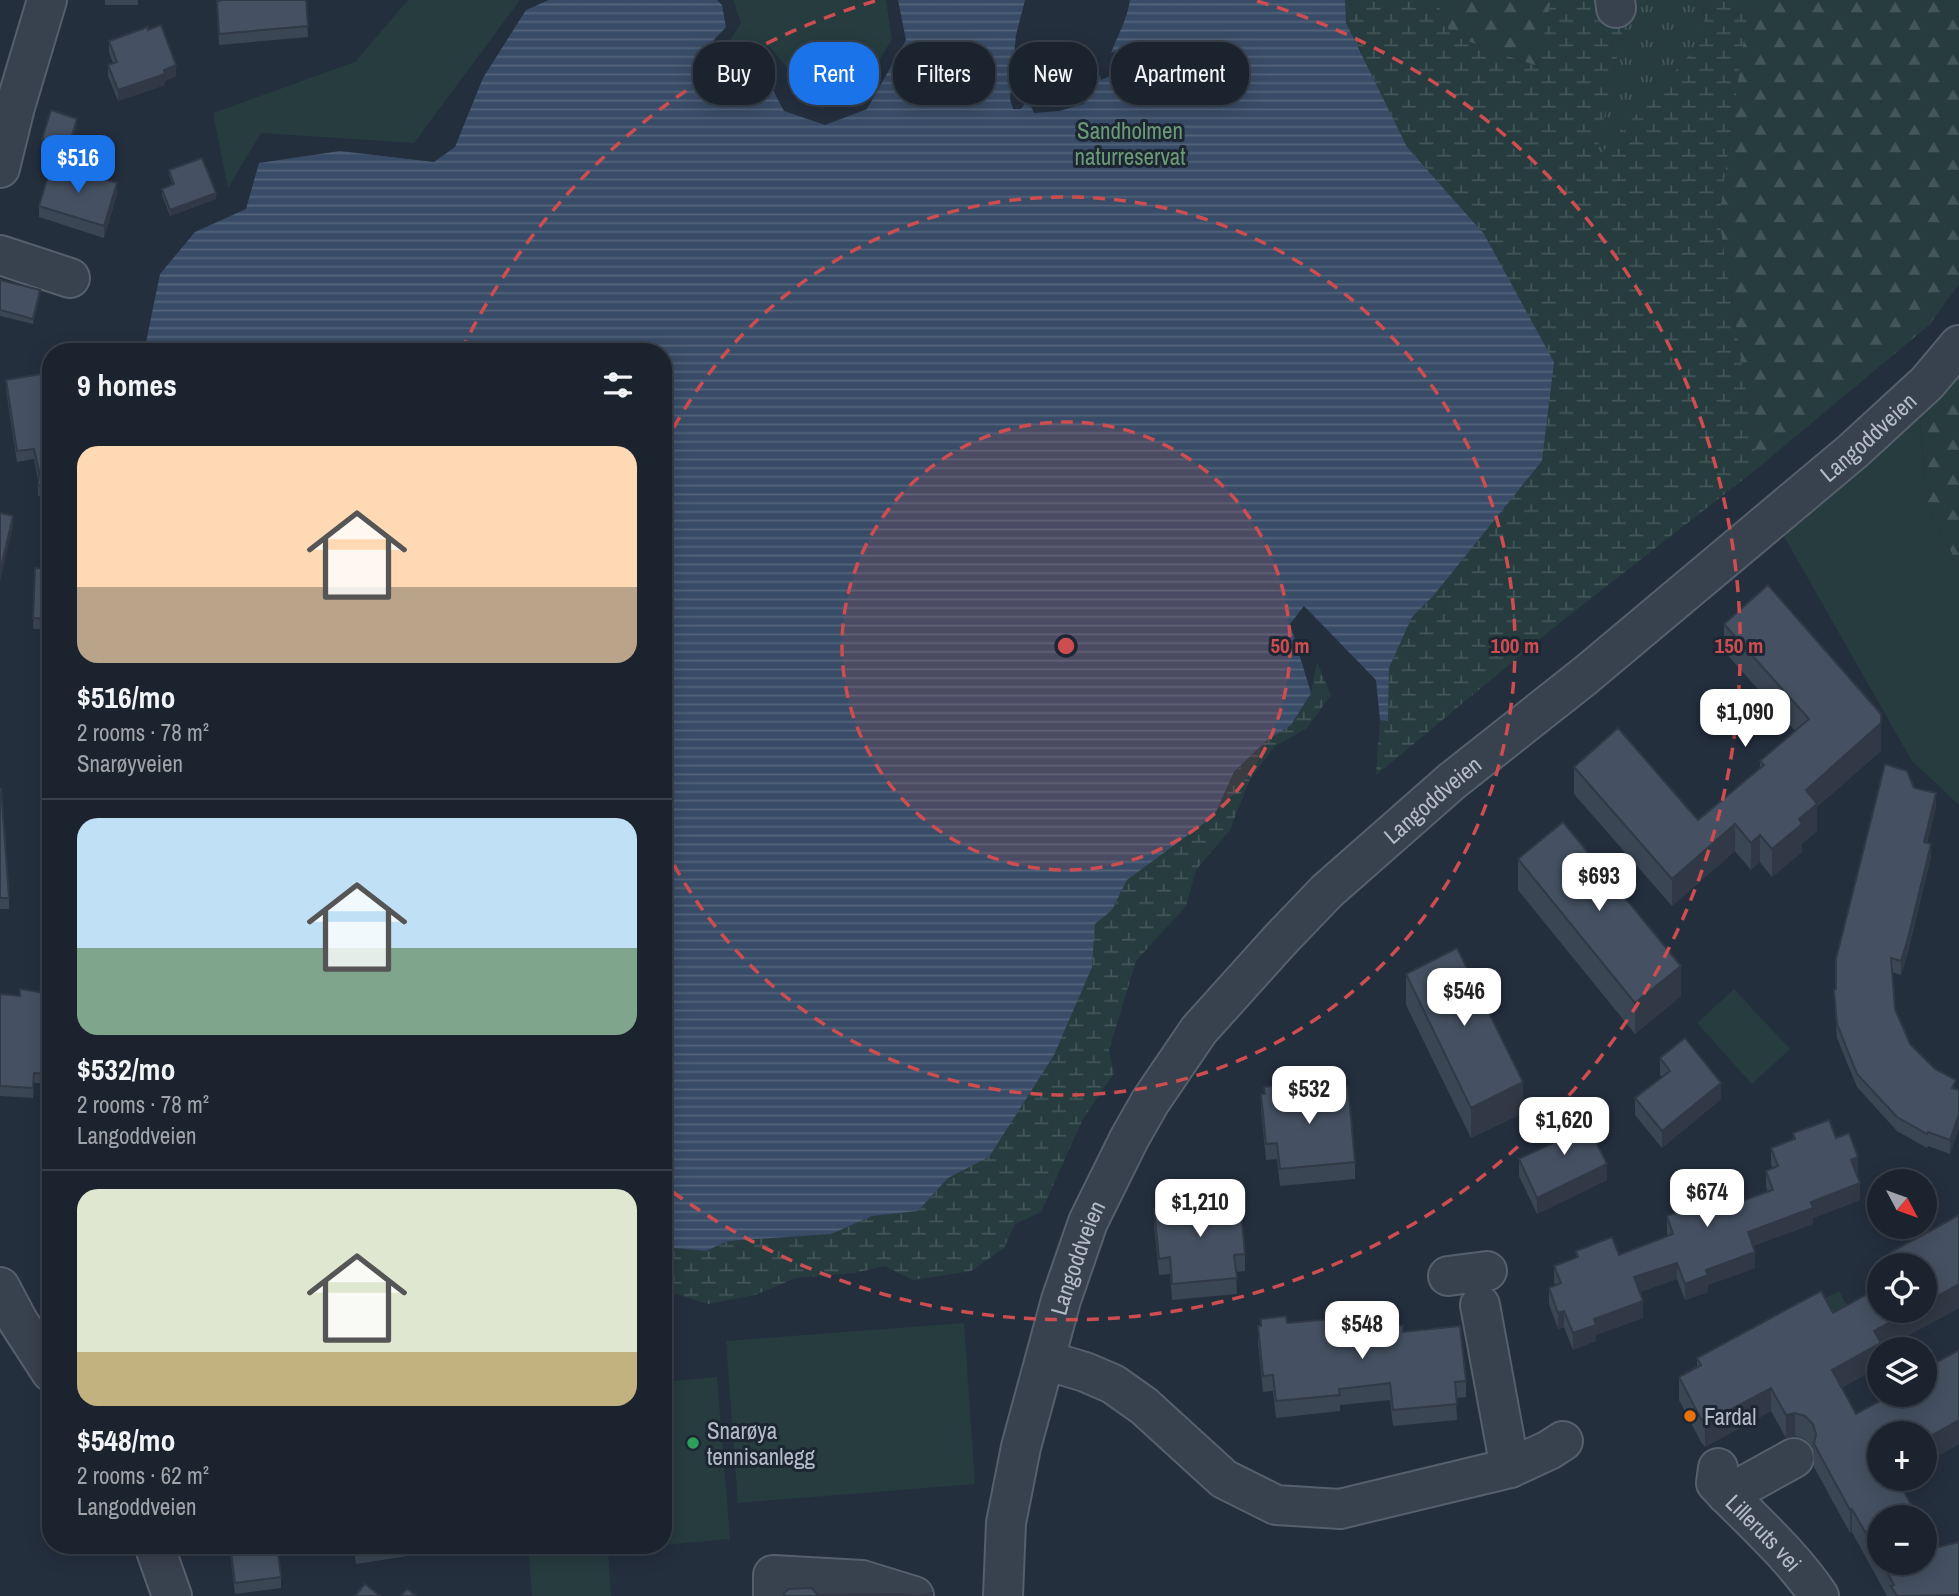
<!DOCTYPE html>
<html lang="en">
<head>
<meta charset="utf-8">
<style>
	body { margin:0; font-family:"Archivo Narrow",sans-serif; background:#242b36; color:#f1f3f6; height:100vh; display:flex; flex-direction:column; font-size:26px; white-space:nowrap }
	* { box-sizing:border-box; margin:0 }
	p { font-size:23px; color:#a0a4aa }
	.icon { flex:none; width:38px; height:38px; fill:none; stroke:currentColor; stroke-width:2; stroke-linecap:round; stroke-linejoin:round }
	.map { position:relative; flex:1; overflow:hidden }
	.side { position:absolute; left:42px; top:343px; width:630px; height:1211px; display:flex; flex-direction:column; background:#1b232e; border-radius:28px; box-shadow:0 4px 18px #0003,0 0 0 2px #39404a }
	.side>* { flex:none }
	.hud { position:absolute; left:693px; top:42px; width:665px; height:63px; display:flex; gap:14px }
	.needle { width:46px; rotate:131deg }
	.controls { position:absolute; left:1867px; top:1169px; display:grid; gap:14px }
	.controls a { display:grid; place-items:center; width:70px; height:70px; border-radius:50%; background:#1b232e; box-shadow:0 4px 18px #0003,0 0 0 2px #39404a; font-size:35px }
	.price { position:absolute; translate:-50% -60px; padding:0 16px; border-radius:14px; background:#fff; color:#222; font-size:23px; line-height:46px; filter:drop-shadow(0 2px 4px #0008) }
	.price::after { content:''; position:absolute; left:50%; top:42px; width:21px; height:16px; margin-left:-10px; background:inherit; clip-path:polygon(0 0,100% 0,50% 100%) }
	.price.selected { background:#1a73e8; color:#fff }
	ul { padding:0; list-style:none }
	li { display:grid; align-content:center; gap:14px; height:371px; padding:0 35px }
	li+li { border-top:2px solid #39404a }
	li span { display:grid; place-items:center; height:217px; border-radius:21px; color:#555 }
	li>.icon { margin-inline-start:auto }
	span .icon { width:126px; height:126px; fill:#fffc; stroke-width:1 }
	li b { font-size:30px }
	h2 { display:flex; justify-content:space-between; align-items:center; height:84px; padding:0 35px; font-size:30px }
	.pill { padding:0 24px; border-radius:28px; background:#1b232e; box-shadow:0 4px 18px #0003,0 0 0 2px #39404a; font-size:24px; line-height:63px }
	.pill.selected { background:#1a73e8; color:#fff }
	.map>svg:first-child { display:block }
	.grass { fill:url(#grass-tufts) }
	.forest { fill:url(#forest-firs) }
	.wetland { fill:url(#wetland-marsh) }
	.green { fill:#263c3f }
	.water { fill:url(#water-rules) }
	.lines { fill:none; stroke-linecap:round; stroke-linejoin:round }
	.minor-casing { stroke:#565f6c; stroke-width:42 }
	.minor { stroke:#38414e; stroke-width:38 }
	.wall { fill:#3b4654 }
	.shaded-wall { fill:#303945 }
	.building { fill:#455162; stroke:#303945; stroke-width:2 }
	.ring { fill:none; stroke:#ce4d50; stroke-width:3.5; stroke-dasharray:12 9 }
	.food-dot { fill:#e8710a; stroke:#1d2633; stroke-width:2.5 }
	.leisure-dot { fill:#2e9e5b; stroke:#1d2633; stroke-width:2.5 }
	.labels { text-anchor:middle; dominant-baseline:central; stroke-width:6; stroke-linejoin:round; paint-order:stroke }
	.park-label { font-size:23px; fill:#6b9a76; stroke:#1d2633 }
	.street-label { font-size:23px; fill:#b4bcc9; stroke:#1d2633 }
	.poi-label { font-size:23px; fill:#b4bcc9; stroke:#1d2633; text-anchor:start }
	.centre { fill:#ce4d50; stroke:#1d2633; stroke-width:3.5 }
	.ring-label { font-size:21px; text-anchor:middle; font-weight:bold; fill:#ce4d50; stroke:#1d2633; stroke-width:6; stroke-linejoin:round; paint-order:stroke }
</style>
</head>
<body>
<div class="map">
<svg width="1959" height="1596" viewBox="0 0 1959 1596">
	<defs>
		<pattern id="grass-tufts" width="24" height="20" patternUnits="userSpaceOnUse" patternTransform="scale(1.75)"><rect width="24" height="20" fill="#263c3f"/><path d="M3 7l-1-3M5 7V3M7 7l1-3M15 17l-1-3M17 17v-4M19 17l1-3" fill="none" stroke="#435659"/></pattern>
		<pattern id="forest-firs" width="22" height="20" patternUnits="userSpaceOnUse" patternTransform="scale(1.75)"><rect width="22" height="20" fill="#263c3f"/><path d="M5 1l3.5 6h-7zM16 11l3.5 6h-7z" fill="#435659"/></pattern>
		<pattern id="wetland-marsh" width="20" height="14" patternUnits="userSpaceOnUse" patternTransform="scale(1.75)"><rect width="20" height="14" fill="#263c3f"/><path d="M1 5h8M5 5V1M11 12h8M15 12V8" fill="none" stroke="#435659"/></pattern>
		<pattern id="water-rules" width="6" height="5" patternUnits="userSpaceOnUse" patternTransform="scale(1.75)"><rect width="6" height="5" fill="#394c67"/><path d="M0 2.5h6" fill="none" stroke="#53647b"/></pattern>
	</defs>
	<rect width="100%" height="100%" fill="#242f3e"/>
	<path class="grass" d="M1629,0H1703L1705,38L1594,162Z"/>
	<path class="forest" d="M1436,0H1551L1539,67L1451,35Z
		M1749,0H1959V284L1929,325L1758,468L1719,219Z
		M1959,368V567L1927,507L1919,410Z"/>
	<path class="wetland" d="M1345,0H1436L1451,35L1538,67L1551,0H1629L1595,160L1705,38L1703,0H1749L1719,219L1758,468L1562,621L1376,775L1380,720L1388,721L1389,668L1412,617L1434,595L1542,461L1484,234L1407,147L1346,23Z
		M1317,662L1331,695L1307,728L1275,746L1250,779L1230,830L1196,870L1186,906L1136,961L1109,1050L1114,1073L1083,1119L1041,1212L1015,1224L1004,1248L971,1271L913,1280L884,1266L855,1273L796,1278L755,1295L708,1304L663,1290V1247L706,1251L728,1241L831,1234L872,1216L918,1211L948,1178L989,1157L1092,967L1095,924L1112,910L1127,880L1214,816L1234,773L1267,740L1291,724L1311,693Z"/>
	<path class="green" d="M408,0H520L414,143L261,133L228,188L213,113L355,62Z
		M733,0H886L892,39L863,89L821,109L770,47L741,45L714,65L741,23Z
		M1919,410L1927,507L1959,567V805L1912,761L1781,531Z
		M1734,989L1790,1049L1752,1084L1697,1023Z
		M1839,1291L1861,1333L1845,1341L1824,1299Z
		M964,1323L975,1484L738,1503L726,1341Z
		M717,1377L730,1539L663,1545V1382Z
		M572,1545H659L608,1550L611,1596H532L529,1556L572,1553Z"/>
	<path class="water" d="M549,0H717L722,5L726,27L699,56L692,72L708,82L755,56L784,111L825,125L867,109L906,40L898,0H1025L1016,35L1010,99L1013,109H1021L1028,99L1034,113L1059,111L1084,104L1097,69L1101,80L1115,74L1121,49L1111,53C1118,34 1127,20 1130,0H1345L1346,23L1407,147L1484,234L1554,362L1542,461L1434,595L1412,617L1389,668L1388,721L1380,720L1376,680L1304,606L1290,624L1311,693L1291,725L1267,740L1234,772L1214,816L1127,880L1112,910L1095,924L1092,967L1054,1055L989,1157L948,1178L918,1211L872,1216L831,1234L728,1241L706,1251L663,1247V352H144L160,274L195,232L246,209L259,163L340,151L434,162L455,147L483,78L526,10Z"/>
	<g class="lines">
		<g class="minor-casing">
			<g id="minor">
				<path d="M1615,0L1616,8"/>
				<path d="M0,168L15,107L47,0"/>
				<path d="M0,255L70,278"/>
				<path d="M1448,1276L1487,1271"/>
				<path d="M0,1287L18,1321L51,1372"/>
				<path d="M1480,1305L1510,1468"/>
				<path d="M1045,1360L1085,1372L1113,1384L1144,1406L1224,1479L1276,1505L1340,1509L1510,1468L1549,1450L1563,1441"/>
				<path id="s1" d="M1718,1468L1716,1483C1751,1520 1790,1553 1819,1596"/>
				<path d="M1727,1495L1794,1458"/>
				<path d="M154,1545L172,1596"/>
				<path d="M773,1596V1575L862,1580L914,1596"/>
				<path id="s2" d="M1003,1596L1006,1523L1021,1447L1061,1300L1088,1222L1129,1139L1150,1102L1199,1030L1281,939L1327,891L1452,781L1586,675L1853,451L1927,383L1959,345"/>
			</g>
		</g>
		<use href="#minor" class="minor"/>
	</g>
	<path class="wall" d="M105,0H138V5H105Z
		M217,0H306L308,37L219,45L217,13Z
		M109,41L176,76L165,81V85L118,101L108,76V65L113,63L109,52Z
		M77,124L68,153L42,145V139Z
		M169,170L216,199L170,216L162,195V189L173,185L169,175Z
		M117,194L104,238L39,217V206Z
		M0,280L40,295L33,324L0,316Z
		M6,380L51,393V495L38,496V481L34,459L17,462L6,390Z
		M35,568L51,569V670H48L49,629H33Z
		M1724,624L1881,751L1817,807V831L1802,844V852L1772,877L1760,862L1751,870L1735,851L1672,906L1574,794V767L1698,820L1760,768V761L1795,731L1724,651Z
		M1914,788L1936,807L1927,843L1931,857L1908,951L1901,975L1892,972L1895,1009L1910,1044L1935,1069L1956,1089L1959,1090V1128L1950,1154L1928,1146L1927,1148L1897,1131L1857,1087L1837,1038L1834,990L1836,989Z
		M0,789L9,898V909H0Z
		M1518,859L1681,996L1635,1034L1518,890Z
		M1406,974L1523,1113L1471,1138L1406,1005Z
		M51,975L50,1084L34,1083L33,1098L0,1096V994L20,996L40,992Z
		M1660,1058L1721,1099L1662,1148L1635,1115V1098L1662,1077L1660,1075Z
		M1291,1091L1355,1162V1179L1280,1186L1277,1159L1266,1160L1261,1110V1094Z
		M1552,1126L1607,1180L1537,1214L1519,1176V1159L1552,1143Z
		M1793,1133L1836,1138L1858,1174H1857L1860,1200L1813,1218V1224L1753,1246L1755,1268L1708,1285V1292L1685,1300L1677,1279L1640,1292L1643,1318L1596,1335V1341L1573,1350L1564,1327L1558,1329L1549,1304V1288L1555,1285L1554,1282V1266L1576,1258V1251L1619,1255L1668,1236L1667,1233V1216L1688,1208V1201L1731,1205L1768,1192L1766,1187V1171L1773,1168L1771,1165V1148L1793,1140Z
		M1157,1202L1183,1206L1245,1254V1271L1236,1272L1237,1294L1172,1300L1170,1274L1159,1275L1154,1225V1209H1157Z
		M51,1249V1264L49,1260V1250Z
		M1891,1252L1959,1308L1883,1349H1880L1842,1388L1856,1414L1925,1395L1959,1350V1444L1925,1463V1433H1880V1563H1925L1959,1596H1887L1852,1532L1850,1533L1814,1467L1813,1447L1805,1439L1795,1436L1786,1438L1771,1411L1705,1447L1701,1442L1679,1400V1377L1697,1367V1358L1833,1313L1874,1290V1269L1880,1266V1311L1891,1259Z
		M1287,1323L1345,1331L1403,1332L1466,1381V1397L1456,1398L1457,1420L1393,1426L1390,1400L1340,1405V1411L1276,1418L1273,1391L1263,1392L1258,1343V1326Z
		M229,1545H277L281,1577V1588L235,1594Z
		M353,1545H414V1555L356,1564Z"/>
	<path class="shaded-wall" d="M176,65V76L165,81V85L118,101V90Z
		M77,119V124L68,153V148Z
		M117,183V194L104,238V226Z
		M216,193V199L170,216V210Z
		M40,290V295L33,324V319Z
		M13,516V526L0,582V572Z
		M1881,723V751L1817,807V831L1802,844V852L1772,877V849L1799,819L1806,790Z
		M1936,793V807L1924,856V842Z
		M1735,824V851L1672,906V879Z
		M1760,835V862L1751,870V843Z
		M1931,844V857L1901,975V961Z
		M1681,966V996L1635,1034V1003Z
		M1523,1082V1113L1471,1138V1108Z
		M1721,1083V1099L1662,1148V1131Z
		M1959,1114V1128L1950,1154V1140Z
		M1858,1157V1174L1851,1176V1160Z
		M1607,1164V1180L1537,1214V1198Z
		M1860,1183V1200L1813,1218V1224L1748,1248V1232L1811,1202Z
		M1755,1252V1268L1708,1285V1292L1685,1300V1284L1706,1270Z
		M1677,1263V1279L1634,1294V1277Z
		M1959,1284V1308L1883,1349H1880V1367L1832,1393V1370L1874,1331L1911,1311H1925V1303Z
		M1643,1301V1318L1596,1335V1341L1573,1350V1333L1594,1319Z
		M1564,1311V1327L1558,1329V1313Z
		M1771,1388V1411L1705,1447V1423Z
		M1795,1413V1436L1786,1438V1415Z
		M1959,1420V1444L1925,1463V1439Z
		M1852,1509V1532L1850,1533V1510Z"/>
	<path class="building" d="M221,0H306L308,26L219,34L217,2Z
		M161,25L176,65L164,70L165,74L118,90L108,65L117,62L109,41L148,27V30Z
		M51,110L77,119L68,148L42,139Z
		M202,158L216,193L170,210L162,189L174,184L169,170Z
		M52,163L117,183L104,226L39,206Z
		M0,280L40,290L33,319L0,310Z
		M47,373L51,393V484L38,486L39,472L34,449L17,451L6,380Z
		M0,513L13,516L0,572Z
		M35,568L51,569V659H48L50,619L33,618Z
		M1768,585L1881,714V723L1806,790L1817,804L1799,819L1802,824L1772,849L1760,835L1751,843L1735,824L1672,879L1574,767L1618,728L1698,820L1764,765L1760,761L1809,719L1724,624Z
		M1885,764L1907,771L1914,788L1936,793L1924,842L1931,844L1908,938L1901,961L1891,958L1895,1009L1910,1044L1935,1069L1956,1080L1952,1088L1959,1090V1114L1950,1140L1928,1132L1927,1134L1897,1117L1857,1074L1837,1024L1834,990L1836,989V959Z
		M0,789H1L9,898H0Z
		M1563,822L1681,966L1635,1003L1518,859Z
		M1457,948L1523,1082L1471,1108L1406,974Z
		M42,975H51V1052L50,1074L34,1073L33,1088L0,1086V994L20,996V989L40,992Z
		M1685,1038L1721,1083L1662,1131L1635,1098L1670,1071L1660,1058Z
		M1290,1084L1291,1091L1348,1086L1355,1162L1280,1169L1277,1143L1266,1144L1261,1094H1265L1264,1087Z
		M1581,1112L1607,1164L1537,1198L1519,1159L1559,1140L1552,1126Z
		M1829,1120L1836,1138L1849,1133L1858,1157L1851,1160L1860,1183L1811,1202L1813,1208L1748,1232L1755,1252L1706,1270L1708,1275L1685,1284L1677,1263L1634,1277L1643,1301L1594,1319L1596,1325L1573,1333L1564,1311L1558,1313L1549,1288L1561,1283L1554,1266L1578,1257L1576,1251L1612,1237L1619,1255L1673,1234L1667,1216L1690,1207L1688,1201L1725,1188L1731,1205L1773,1190L1766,1171L1778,1166L1771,1148L1795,1139L1793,1133Z
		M1183,1199V1206L1240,1200L1245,1254L1234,1255L1237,1278L1172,1284L1170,1257L1159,1259L1154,1209H1158L1157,1202Z
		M1959,1215V1284L1925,1303V1265H1881L1894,1258L1891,1252Z
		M1880,1266V1279L1874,1269Z
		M1880,1287V1311H1911L1874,1331L1881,1343L1832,1370L1856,1414L1891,1395H1925V1369L1959,1350V1420L1925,1439V1433H1880V1479H1897L1918,1517H1880V1558L1852,1509L1850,1510L1814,1444L1816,1434L1813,1424L1805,1416L1795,1413L1786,1415L1771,1388L1705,1423L1701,1419L1679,1377L1701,1365L1697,1358L1821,1291L1833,1313Z
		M1286,1316L1287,1323L1344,1318L1345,1331L1403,1325V1332L1460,1326L1466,1381L1455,1382L1457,1404L1393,1410L1390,1383L1339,1389L1340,1395L1276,1401L1273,1375L1263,1376L1258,1326H1261V1319Z
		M1925,1530L1935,1548L1959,1542V1595L1897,1596L1891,1586L1894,1585L1882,1563H1925Z
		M230,1545H277L281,1577L235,1583Z
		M354,1545H411L356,1554Z
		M365,1584L380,1596H355Z
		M812,1588L818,1595L901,1594L918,1596L932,1593V1596H784V1593L789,1589Z
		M407,1589L416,1596H401Z"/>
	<circle cx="1066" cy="646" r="224" fill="#ce4d50" fill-opacity=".12"/>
	<g class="ring">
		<circle cx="1066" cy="646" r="224"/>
		<path d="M664 446A449 449 0 1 1 664 846"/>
		<path d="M461 351A673 673 0 0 1 875 1M1257 1A673 673 0 1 1 666 1187"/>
	</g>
	<circle class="food-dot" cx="1690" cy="1416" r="7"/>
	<circle class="leisure-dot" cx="693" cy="1443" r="7"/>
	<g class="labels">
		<g class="park-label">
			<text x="1130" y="130">Sandholmen<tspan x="1130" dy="26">naturreservat</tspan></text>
		</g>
		<g class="street-label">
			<text stroke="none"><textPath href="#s2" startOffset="1503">Langoddveien</textPath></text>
			<text stroke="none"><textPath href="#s2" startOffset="936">Langoddveien</textPath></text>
			<text stroke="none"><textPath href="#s2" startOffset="348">Langoddveien</textPath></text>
			<text stroke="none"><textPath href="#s1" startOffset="84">Lilleruts vei</textPath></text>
		</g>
		<g class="poi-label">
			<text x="1704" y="1416">Fardal</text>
			<text x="707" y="1430">Snarøya<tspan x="707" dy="26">tennisanlegg</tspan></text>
		</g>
	</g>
	<circle cx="1066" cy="646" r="10" class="centre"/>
	<g class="ring-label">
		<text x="1290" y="653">50 m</text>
		<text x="1515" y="653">100 m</text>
		<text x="1739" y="653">150 m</text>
	</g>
</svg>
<div class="controls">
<a><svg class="needle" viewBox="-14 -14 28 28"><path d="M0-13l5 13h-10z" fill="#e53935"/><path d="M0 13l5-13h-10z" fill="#a0a4aa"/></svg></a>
<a><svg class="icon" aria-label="locate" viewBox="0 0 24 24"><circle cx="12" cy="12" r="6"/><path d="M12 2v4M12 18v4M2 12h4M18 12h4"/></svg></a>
<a><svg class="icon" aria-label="layers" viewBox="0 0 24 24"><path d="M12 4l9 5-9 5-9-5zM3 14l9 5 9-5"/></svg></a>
<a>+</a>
<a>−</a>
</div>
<b class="price selected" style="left:78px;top:195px">$516</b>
<b class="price" style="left:1745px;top:749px">$1,090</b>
<b class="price" style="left:1599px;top:913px">$693</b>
<b class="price" style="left:1464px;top:1028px">$546</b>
<b class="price" style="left:1309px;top:1126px">$532</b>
<b class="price" style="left:1564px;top:1157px">$1,620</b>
<b class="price" style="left:1707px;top:1229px">$674</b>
<b class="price" style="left:1200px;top:1239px">$1,210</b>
<b class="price" style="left:1362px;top:1361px">$548</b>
<div class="hud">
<a class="pill">Buy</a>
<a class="pill selected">Rent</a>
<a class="pill">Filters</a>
<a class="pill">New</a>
<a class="pill">Apartment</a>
</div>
<section class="side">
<h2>9 homes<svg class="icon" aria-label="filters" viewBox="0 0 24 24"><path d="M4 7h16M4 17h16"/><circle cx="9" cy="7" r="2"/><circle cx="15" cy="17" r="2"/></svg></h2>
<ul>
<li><span style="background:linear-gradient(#ffd9b3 65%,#b9a48a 0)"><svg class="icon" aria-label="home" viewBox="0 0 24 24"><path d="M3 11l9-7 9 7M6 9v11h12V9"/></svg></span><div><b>$516/mo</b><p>2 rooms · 78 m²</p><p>Snarøyveien</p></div></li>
<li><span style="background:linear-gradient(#bfe0f5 60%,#7fa58c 0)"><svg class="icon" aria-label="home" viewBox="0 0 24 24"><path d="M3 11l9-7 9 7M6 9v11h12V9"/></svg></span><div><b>$532/mo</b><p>2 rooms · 78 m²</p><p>Langoddveien</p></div></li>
<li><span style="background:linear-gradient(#dfe7d0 75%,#c2b280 0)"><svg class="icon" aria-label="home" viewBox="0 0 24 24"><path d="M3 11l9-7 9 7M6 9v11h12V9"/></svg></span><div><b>$548/mo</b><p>2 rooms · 62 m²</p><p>Langoddveien</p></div></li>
</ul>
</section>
</div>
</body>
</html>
